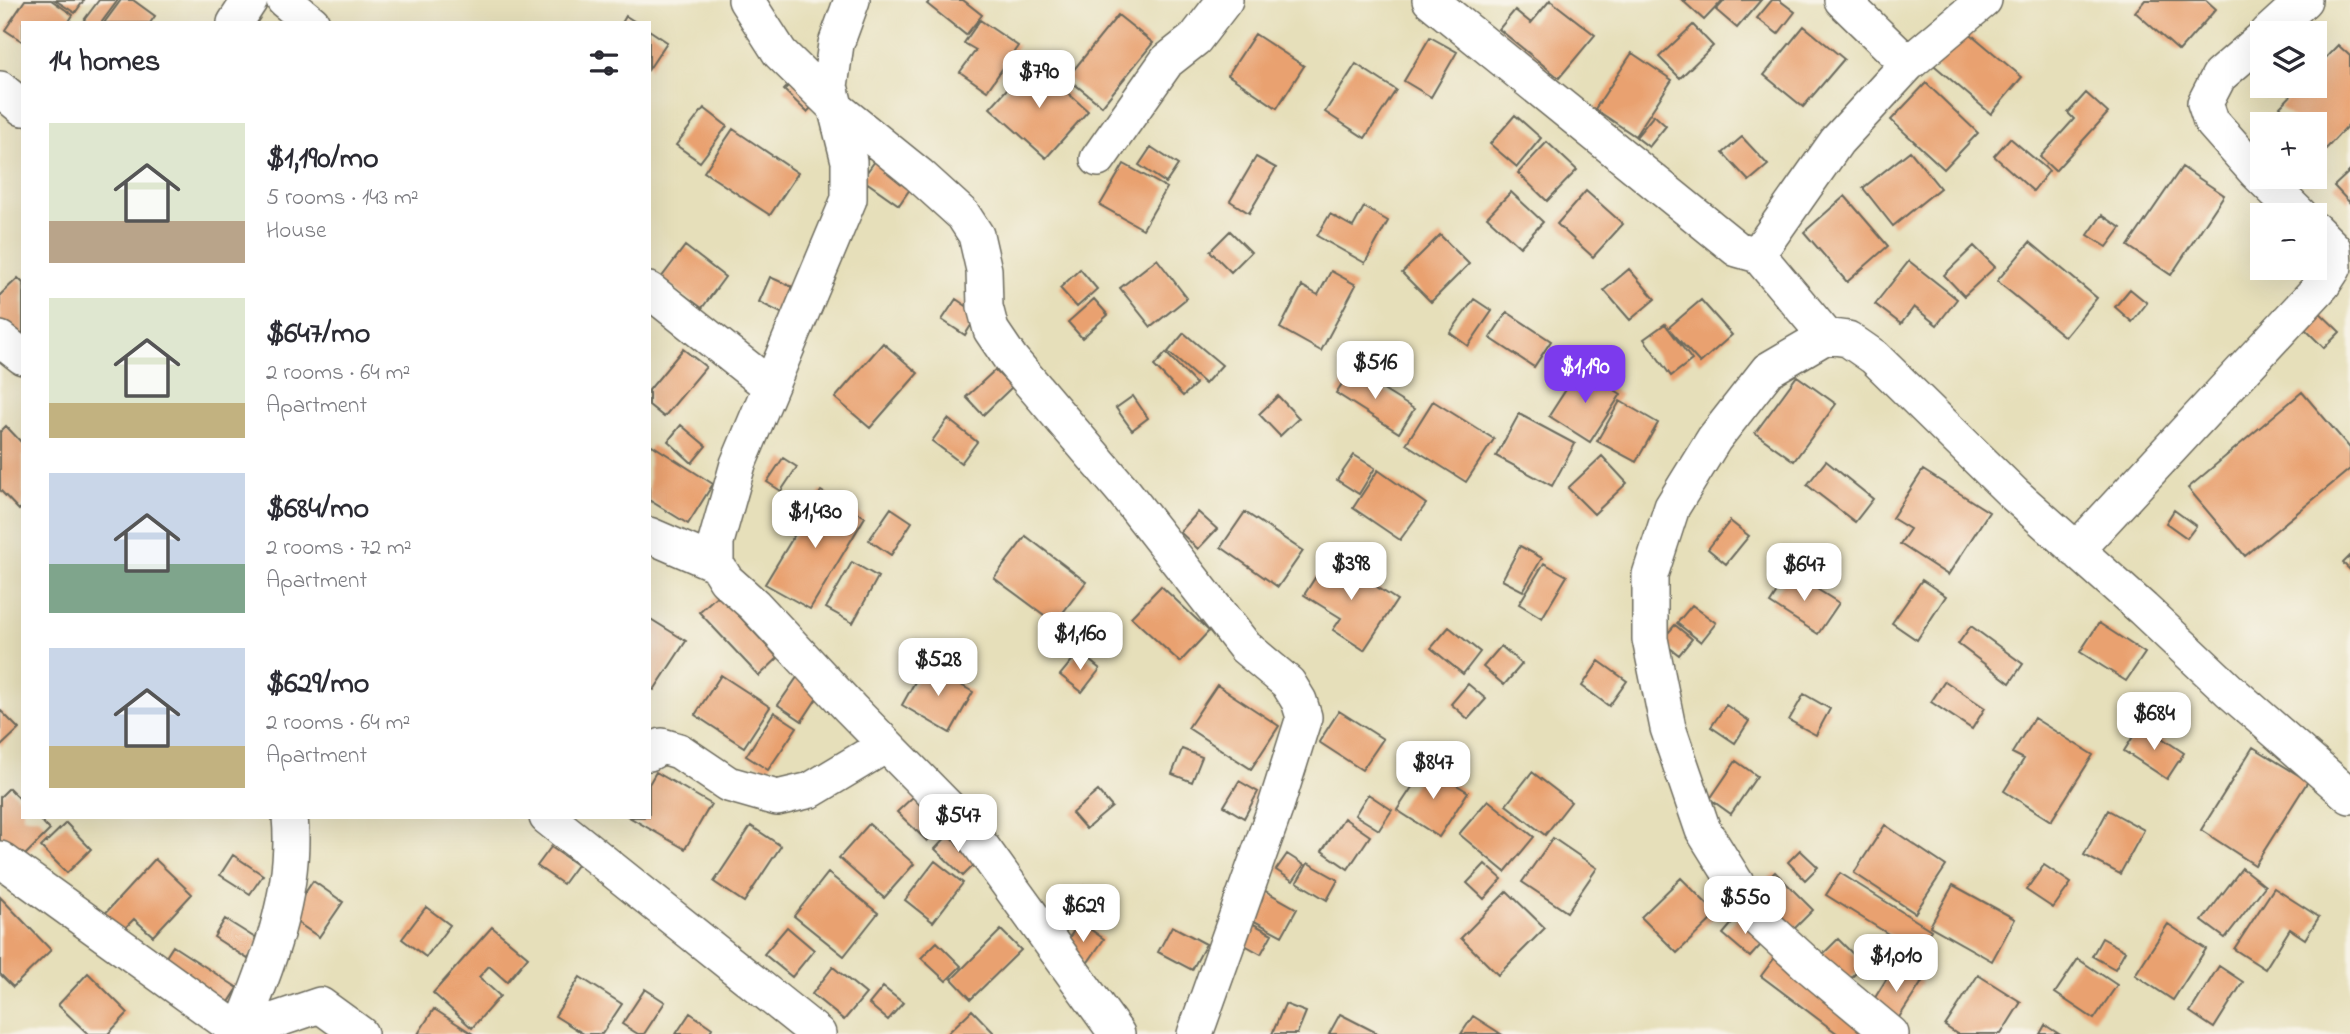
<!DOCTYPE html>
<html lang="en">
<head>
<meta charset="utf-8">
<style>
	body { margin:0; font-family:"Indie Flower",sans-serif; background:#f7f7f7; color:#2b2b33; height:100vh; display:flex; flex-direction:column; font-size:26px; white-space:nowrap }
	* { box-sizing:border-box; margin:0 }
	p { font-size:23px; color:#7c7c81 }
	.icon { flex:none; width:38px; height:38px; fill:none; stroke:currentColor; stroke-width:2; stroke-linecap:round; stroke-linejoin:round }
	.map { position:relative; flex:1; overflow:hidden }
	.details { position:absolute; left:21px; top:21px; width:630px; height:798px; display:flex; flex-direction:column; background:#fff; border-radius:0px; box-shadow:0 7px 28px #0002 }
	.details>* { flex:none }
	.tools { position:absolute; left:2250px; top:21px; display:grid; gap:14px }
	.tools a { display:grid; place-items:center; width:77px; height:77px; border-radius:0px; background:#fff; box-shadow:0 7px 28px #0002; font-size:35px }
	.price { position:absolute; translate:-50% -60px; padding:0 16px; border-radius:14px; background:#fff; color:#222; font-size:23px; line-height:46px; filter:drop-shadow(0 2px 4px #0008) }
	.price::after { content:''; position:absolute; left:50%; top:42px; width:21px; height:16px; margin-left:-10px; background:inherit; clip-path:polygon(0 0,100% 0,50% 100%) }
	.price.active { background:#7c3aed; color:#fff }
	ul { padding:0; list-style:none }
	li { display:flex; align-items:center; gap:21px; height:175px; padding:0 28px }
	li span { display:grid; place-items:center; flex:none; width:196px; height:140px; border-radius:0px; color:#555 }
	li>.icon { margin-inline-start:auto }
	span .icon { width:84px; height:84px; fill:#fffc; stroke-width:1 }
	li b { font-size:30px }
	h2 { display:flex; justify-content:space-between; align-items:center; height:84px; padding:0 28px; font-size:30px }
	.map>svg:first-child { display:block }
	.building { fill:#e9a16f }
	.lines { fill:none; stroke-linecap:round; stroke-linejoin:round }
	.street-casing { stroke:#6c6a5d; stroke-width:38 }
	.street { stroke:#fff; stroke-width:35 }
</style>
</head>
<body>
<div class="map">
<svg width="2350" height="1034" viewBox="0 0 2350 1034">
	<rect width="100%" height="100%" fill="#f7f3e8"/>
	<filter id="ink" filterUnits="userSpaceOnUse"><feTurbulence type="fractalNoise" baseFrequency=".0143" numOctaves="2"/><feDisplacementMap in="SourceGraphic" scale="14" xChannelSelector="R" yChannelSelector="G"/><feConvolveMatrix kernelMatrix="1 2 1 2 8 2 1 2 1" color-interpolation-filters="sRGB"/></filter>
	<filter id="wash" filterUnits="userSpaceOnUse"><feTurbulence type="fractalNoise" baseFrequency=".00686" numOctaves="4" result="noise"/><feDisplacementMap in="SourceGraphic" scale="28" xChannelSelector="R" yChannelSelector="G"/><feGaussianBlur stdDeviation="1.57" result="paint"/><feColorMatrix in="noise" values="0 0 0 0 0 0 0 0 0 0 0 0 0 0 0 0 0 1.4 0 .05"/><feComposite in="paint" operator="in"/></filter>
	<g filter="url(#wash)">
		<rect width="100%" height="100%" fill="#e6dfba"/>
		<g id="blocks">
			<path class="building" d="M25,0H51L73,15L68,23H23V42L5,30Z
				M55,0H84L75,13Z
				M99,0H118L101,23H88L84,20Z
				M121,0H133L155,16L150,23H104Z
				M931,0H963L982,15L966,35L927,4Z
				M1550,0L1595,35L1559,78L1499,29L1515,10L1531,23Z
				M1682,0H1723L1704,20Z
				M1725,0H1761L1737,28L1716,10Z
				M1772,0H1779L1795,12L1778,34L1757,18Z
				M2145,0H2206L2216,9L2179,51L2135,12Z
				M1118,15L1153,43L1102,106L1067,78Z
				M626,16L637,23H622Z
				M980,20L1018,46L987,91L960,72L976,50L964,43Z
				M1693,25L1713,46L1680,78L1659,57Z
				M1960,25L2022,77L1991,114L1929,61Z
				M1804,26L1844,59L1803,107L1764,75Z
				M649,30L667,42L649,69Z
				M1255,34L1304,66L1277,108L1228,75Z
				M1430,37L1457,52L1431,97L1404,81Z
				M2338,45L2350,56V123L2326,149L2315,140V124H2299L2280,107L2300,86H2315V69Z
				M1632,53L1672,80L1635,136L1595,109Z
				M1032,61L1088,111L1046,158L990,108Z
				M1356,64L1396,90L1365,138L1325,112Z
				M797,77L820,99L807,112L784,90Z
				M1926,83L1978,133L1944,169L1891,120Z
				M2086,93L2108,113L2055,171L2040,157L2074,119L2068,113Z
				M704,108L727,126L700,162L676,145Z
				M1515,115L1541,138L1517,167L1490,144Z
				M1654,115L1666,126L1649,147L1636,137Z
				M733,129L798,173L770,215L704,172Z
				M1742,137L1768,165L1749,181L1723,153Z
				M2010,138L2049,171L2033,191L1994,156Z
				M1547,142L1577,170L1547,201L1518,173Z
				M1151,147L1178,165L1166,183L1139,165Z
				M1910,151L1940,188L1893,226L1863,188Z
				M1256,157L1276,168L1249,213L1230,201Z
				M875,161L912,186L899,205L862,179Z
				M1124,164L1167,188L1143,229L1100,205Z
				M2182,167L2224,195L2171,275L2128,246Z
				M2350,171V203L2334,186Z
				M1586,191L1623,224L1593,257L1557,224Z
				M1511,192L1543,222L1520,247L1487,217Z
				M1845,196L1888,246L1847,282L1804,232Z
				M1364,207L1388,221L1365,263L1317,236L1330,214L1353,227Z
				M2102,215L2121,228L2107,247L2088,235Z
				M1230,231L1251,252L1231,272L1210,251Z
				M1440,235L1469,264L1431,302L1402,273Z
				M2030,242L2097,298L2065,337L1997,281Z
				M685,246L725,277L702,308L661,278Z
				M1974,246L1995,267L1964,296L1944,275Z
				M1157,259L1187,298L1151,327L1120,288Z
				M1909,261L1957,299L1937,325L1914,307L1901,324L1875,304Z
				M1080,269L1097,289L1077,307L1060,288Z
				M1629,269L1655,299L1630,320L1604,290Z
				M1331,271L1356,285L1321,351L1280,328L1302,286L1318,295Z
				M770,277L799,290L787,316L759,302Z
				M18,278L23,283V349L0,325V295Z
				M2130,289L2147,303L2132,322L2115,307Z
				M956,299L978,314L965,335L942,320Z
				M1094,299L1108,315L1082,338L1068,322Z
				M1474,299L1492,311L1468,346L1450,333Z
				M1701,300L1732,335L1700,363L1668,328Z
				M2314,307L2340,332L2324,348L2299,323Z
				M1507,312L1551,341L1534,367L1490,338Z
				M1665,324L1692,360L1671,376L1644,339Z
				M1184,333L1222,365L1205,384L1168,352Z
				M883,343L918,373L870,428L835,398Z
				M683,349L706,367L664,417L649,405V390Z
				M1166,353L1196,384L1183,396L1154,366Z
				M1580,368L1621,394L1590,442L1549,416Z
				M995,370L1012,387L983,415L966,397Z
				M1351,370L1414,409L1399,433L1336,393Z
				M1797,376L1836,404L1794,461L1755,433Z
				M2302,392L2350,448V469L2245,556L2188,488Z
				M1133,396L1148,418L1132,430L1116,408Z
				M1278,396L1299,418L1280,436L1259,414Z
				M1433,401L1494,439L1466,482L1406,444Z
				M1620,401L1658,423L1636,462L1597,441Z
				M1519,414L1575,444L1552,486L1496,456Z
				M948,419L977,442L961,463L932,441Z
				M681,425L706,446L692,463L668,441Z
				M6,426L23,444V506L19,510L0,490V432Z
				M652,445L713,484L688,524L649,500V449Z
				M1354,455L1375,468L1359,494L1337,480Z
				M1602,456L1627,483L1594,514L1568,488Z
				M783,458L797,467L781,491L767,482Z
				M1826,461L1873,499L1855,522L1807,485Z
				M1378,470L1426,504L1400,540L1353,508Z
				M1923,470L1989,512L1948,575L1900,544L1910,529L1892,518Z
				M821,491L865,517L810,609L765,584Z
				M891,508L912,522L891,555L869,540Z
				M2174,510L2196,526L2187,538L2166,523Z
				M1198,512L1217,529L1198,549L1180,532Z
				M1245,512L1303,551L1278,587L1221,547Z
				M1730,521L1749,536L1726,564L1708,549Z
				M1026,536L1086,582L1055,623L994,578Z
				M1520,546L1542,558L1523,591L1502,580Z
				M1329,556L1397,600L1364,650L1333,630L1341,618L1304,595Z
				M2350,556V570L2343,563Z
				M852,562L878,577L853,623L826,608Z
				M1544,563L1567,576L1542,618L1519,604Z
				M1790,572L1839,603L1818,634L1770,603Z
				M1922,580L1946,596L1917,640L1892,623Z
				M1161,586L1209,631L1180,662L1131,617Z
				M719,594L778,658L759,676L699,612Z
				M1692,605L1716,623L1701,642L1677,623Z
				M649,618L686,641L654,690L649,687Z
				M2099,623L2145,653L2126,681L2080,652Z
				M1675,625L1692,639L1679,655L1661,641Z
				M1971,626L2023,664L2010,683L1958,644Z
				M1449,627L1480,652L1463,674L1431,648Z
				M1501,646L1522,664L1504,685L1483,667Z
				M1079,652L1100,669L1082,692L1060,675Z
				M1599,661L1627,681L1609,706L1582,686Z
				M925,664L973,692L950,733L902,705Z
				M800,673L823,689L802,721L778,705Z
				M721,675L770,707L744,747L695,715Z
				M1945,681L1985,708L1972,729L1931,702Z
				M1468,684L1486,699L1468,719L1451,704Z
				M1217,685L1279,726L1251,769L1188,728Z
				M1804,694L1830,709L1816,735L1789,720Z
				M1726,705L1749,721L1735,743L1711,727Z
				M0,710L19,729L0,747Z
				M1339,711L1383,739L1362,770L1319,742Z
				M774,712L797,727L768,770L746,756Z
				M2034,718L2093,755L2051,821L2004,791L2024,759L2012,753Z
				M2141,724L2184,753L2167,779L2124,751Z
				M2253,747L2308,781L2255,865L2201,830Z
				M1182,749L1202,757L1192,782L1172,774Z
				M1736,761L1757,776L1731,814L1710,799Z
				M1426,766L1468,792L1439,837L1397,810Z
				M656,772L711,804L685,849L629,817H649V784Z
				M1532,772L1571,802L1545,835L1506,805Z
				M1239,781L1258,792L1244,818L1224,806Z
				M9,788L23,802V817H38L50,830L16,864L0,848V797Z
				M1098,791L1112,807L1086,829L1072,813Z
				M916,794L945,823L927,841L897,812Z
				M1368,794L1392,810L1379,830L1355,815Z
				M1488,800L1534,837L1505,872L1459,834Z
				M2108,810L2144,830L2120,874L2084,855Z
				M1344,818L1370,836L1348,869L1322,851Z
				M66,823L91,849L67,873L41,847Z
				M869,824L914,864L884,898L839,858Z
				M1885,825L1946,866L1915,913L1854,873Z
				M751,826L781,846L744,902L714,882Z
				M952,831L981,858L963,876L935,849Z
				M1553,838L1597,868L1567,912L1522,882Z
				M551,847L577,865L563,884L537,866Z
				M1800,850L1818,867L1805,880L1788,862Z
				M1287,854L1304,865L1293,881L1276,870Z
				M233,855L263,875L250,894L220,875Z
				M155,859L192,894L153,936L134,919L119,934L101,918Z
				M935,861L963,883L933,922L905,900Z
				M1308,863L1338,880L1327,900L1297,882Z
				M1485,864L1502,879L1484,899L1467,883Z
				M2044,865L2071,883L2053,908L2026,890Z
				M2242,868L2265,886L2225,938L2202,921Z
				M1775,872L1813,910L1791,932L1753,893Z
				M828,873L878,913L844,956L794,916Z
				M1840,873L1931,930L1917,952L1826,895Z
				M1681,878L1717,914L1677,953L1641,917Z
				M313,881L343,902L319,937L289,917Z
				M1953,885L2015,919L1992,961L1930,926Z
				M1084,886L1103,903L1087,922L1068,905Z
				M2274,888L2319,917L2305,939L2290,929L2265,969L2234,949Z
				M1262,889L1297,909L1282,936L1247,917Z
				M1507,891L1545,928L1498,975L1461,938Z
				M0,897L51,950L13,987L0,974Z
				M426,907L450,925L426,957L402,939Z
				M1740,914L1768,937L1750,957L1723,934Z
				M225,919L260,941L248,959L214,937Z
				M1246,920L1272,934L1261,954L1236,940Z
				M1080,922L1104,939L1086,965L1062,948Z
				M2168,924L2206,949L2173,1000L2135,975Z
				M1172,926L1206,944L1192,970L1158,952Z
				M492,927L528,957L507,982L489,966L479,977L500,996L472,1028L433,993Z
				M787,927L814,950L792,977L764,954Z
				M1001,930L1021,950L971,999L952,979Z
				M2102,938L2125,951L2115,969L2092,956Z
				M1838,939L1864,965L1846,983L1820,957Z
				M937,942L961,966L946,981L921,958Z
				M173,946L238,988L224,1010L159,968Z
				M1776,956L1871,1034H1838L1761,976Z
				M2078,959L2117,985L2094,1019L2055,993Z
				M1895,965L1922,982L1896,1022L1870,1006Z
				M2219,966L2243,982L2214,1028L2190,1012Z
				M833,967L866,994L844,1020L812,994Z
				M88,973L128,1013L108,1034H88L58,1005Z
				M1978,975L2021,1002L2001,1034H1957L1945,1026Z
				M580,977L622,1004L602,1034H584L555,1016Z
				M883,987L903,1003L888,1020L869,1004Z
				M645,989L665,1002L644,1034H638L622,1024Z
				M1285,1004L1306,1012L1297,1034H1272Z
				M434,1009L473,1034H418Z
				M972,1010L995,1034H947Z
				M690,1013L712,1028L709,1034H676Z
				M1340,1014L1379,1034H1329Z
				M1473,1016L1501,1034H1461Z
				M2045,1025L2059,1034H2040Z"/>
		</g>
	</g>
	<g filter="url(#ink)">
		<use href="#blocks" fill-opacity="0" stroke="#6c6a5d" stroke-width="2"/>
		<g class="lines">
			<g class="street-casing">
				<path id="street" d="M284,0L312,23
					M746,0L780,53L836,108L919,175L963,215L976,235L984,270L985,307L991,330L1010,358L1124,492L1245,647L1288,683L1299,701L1304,717L1275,809L1195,1034
					M852,0L836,44L830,86L849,161V199L738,464L716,542V564L726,580L754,605L850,708L968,828L1117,1034
					M1430,0L1737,249L1758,255L1826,336
					M1842,0L1908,64
					M235,23L250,0
					M2268,33L2304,0
					M2263,38L2219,76L2205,103L2211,121L2256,172L2300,215
					M0,89L23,108
					M1098,159L1167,61L1195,39L1225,0
					M1766,242L1837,141L1908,64L1984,0
					M649,290L770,386
					M0,339L23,357
					M649,535L716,564
					M2076,550L2323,284L2334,267L2333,248L2315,230
					M649,753L662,746L679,751L728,784L777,798L811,790L886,745
					M547,817L818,1034
					M0,859L240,1032L320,1005L360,1034
					M239,1034C267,968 297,890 290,817
					M1891,1034L1808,965L1759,920L1703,830L1668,728L1650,639V575L1672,507L1714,439L1768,370L1826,336L1848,339L1874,357L2015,495L2143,609L2229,690L2350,796"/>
			</g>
			<use href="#street" class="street"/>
		</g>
	</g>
</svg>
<div class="tools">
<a><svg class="icon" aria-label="layers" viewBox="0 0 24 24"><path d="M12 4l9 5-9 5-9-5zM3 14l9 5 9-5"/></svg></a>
<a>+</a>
<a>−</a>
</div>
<b class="price" style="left:1039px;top:110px">$790</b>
<b class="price" style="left:1375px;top:401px">$516</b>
<b class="price active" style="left:1585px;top:405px">$1,190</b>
<b class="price" style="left:815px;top:550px">$1,430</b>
<b class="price" style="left:1351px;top:602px">$398</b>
<b class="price" style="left:1804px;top:603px">$647</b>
<b class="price" style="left:1080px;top:672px">$1,160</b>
<b class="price" style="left:938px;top:698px">$528</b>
<b class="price" style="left:2154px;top:752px">$684</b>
<b class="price" style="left:1433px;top:801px">$847</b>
<b class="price" style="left:958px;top:854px">$547</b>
<b class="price" style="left:1745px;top:936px">$550</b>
<b class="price" style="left:1083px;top:944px">$629</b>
<b class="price" style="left:1896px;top:994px">$1,010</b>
<section class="details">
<h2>14 homes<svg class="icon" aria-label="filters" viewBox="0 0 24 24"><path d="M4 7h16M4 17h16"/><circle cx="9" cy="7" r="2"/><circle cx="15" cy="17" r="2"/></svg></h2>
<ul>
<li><span style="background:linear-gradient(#dfe7d0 70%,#b9a48a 0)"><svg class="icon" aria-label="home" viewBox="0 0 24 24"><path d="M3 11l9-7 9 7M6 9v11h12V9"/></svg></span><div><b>$1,190/mo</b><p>5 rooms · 143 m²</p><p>House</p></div></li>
<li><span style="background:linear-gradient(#dfe7d0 75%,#c2b280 0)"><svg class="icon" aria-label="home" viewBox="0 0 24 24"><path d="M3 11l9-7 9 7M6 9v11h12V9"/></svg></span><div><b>$647/mo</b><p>2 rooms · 64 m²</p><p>Apartment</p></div></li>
<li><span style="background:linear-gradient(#c9d6e8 65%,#7fa58c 0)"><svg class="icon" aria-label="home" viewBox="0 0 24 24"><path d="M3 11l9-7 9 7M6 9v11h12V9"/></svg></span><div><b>$684/mo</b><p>2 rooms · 72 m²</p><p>Apartment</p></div></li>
<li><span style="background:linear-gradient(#c9d6e8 70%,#c2b280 0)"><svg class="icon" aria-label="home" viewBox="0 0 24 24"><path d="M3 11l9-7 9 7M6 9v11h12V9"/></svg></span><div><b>$629/mo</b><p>2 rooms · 64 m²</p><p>Apartment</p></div></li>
</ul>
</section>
</div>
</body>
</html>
